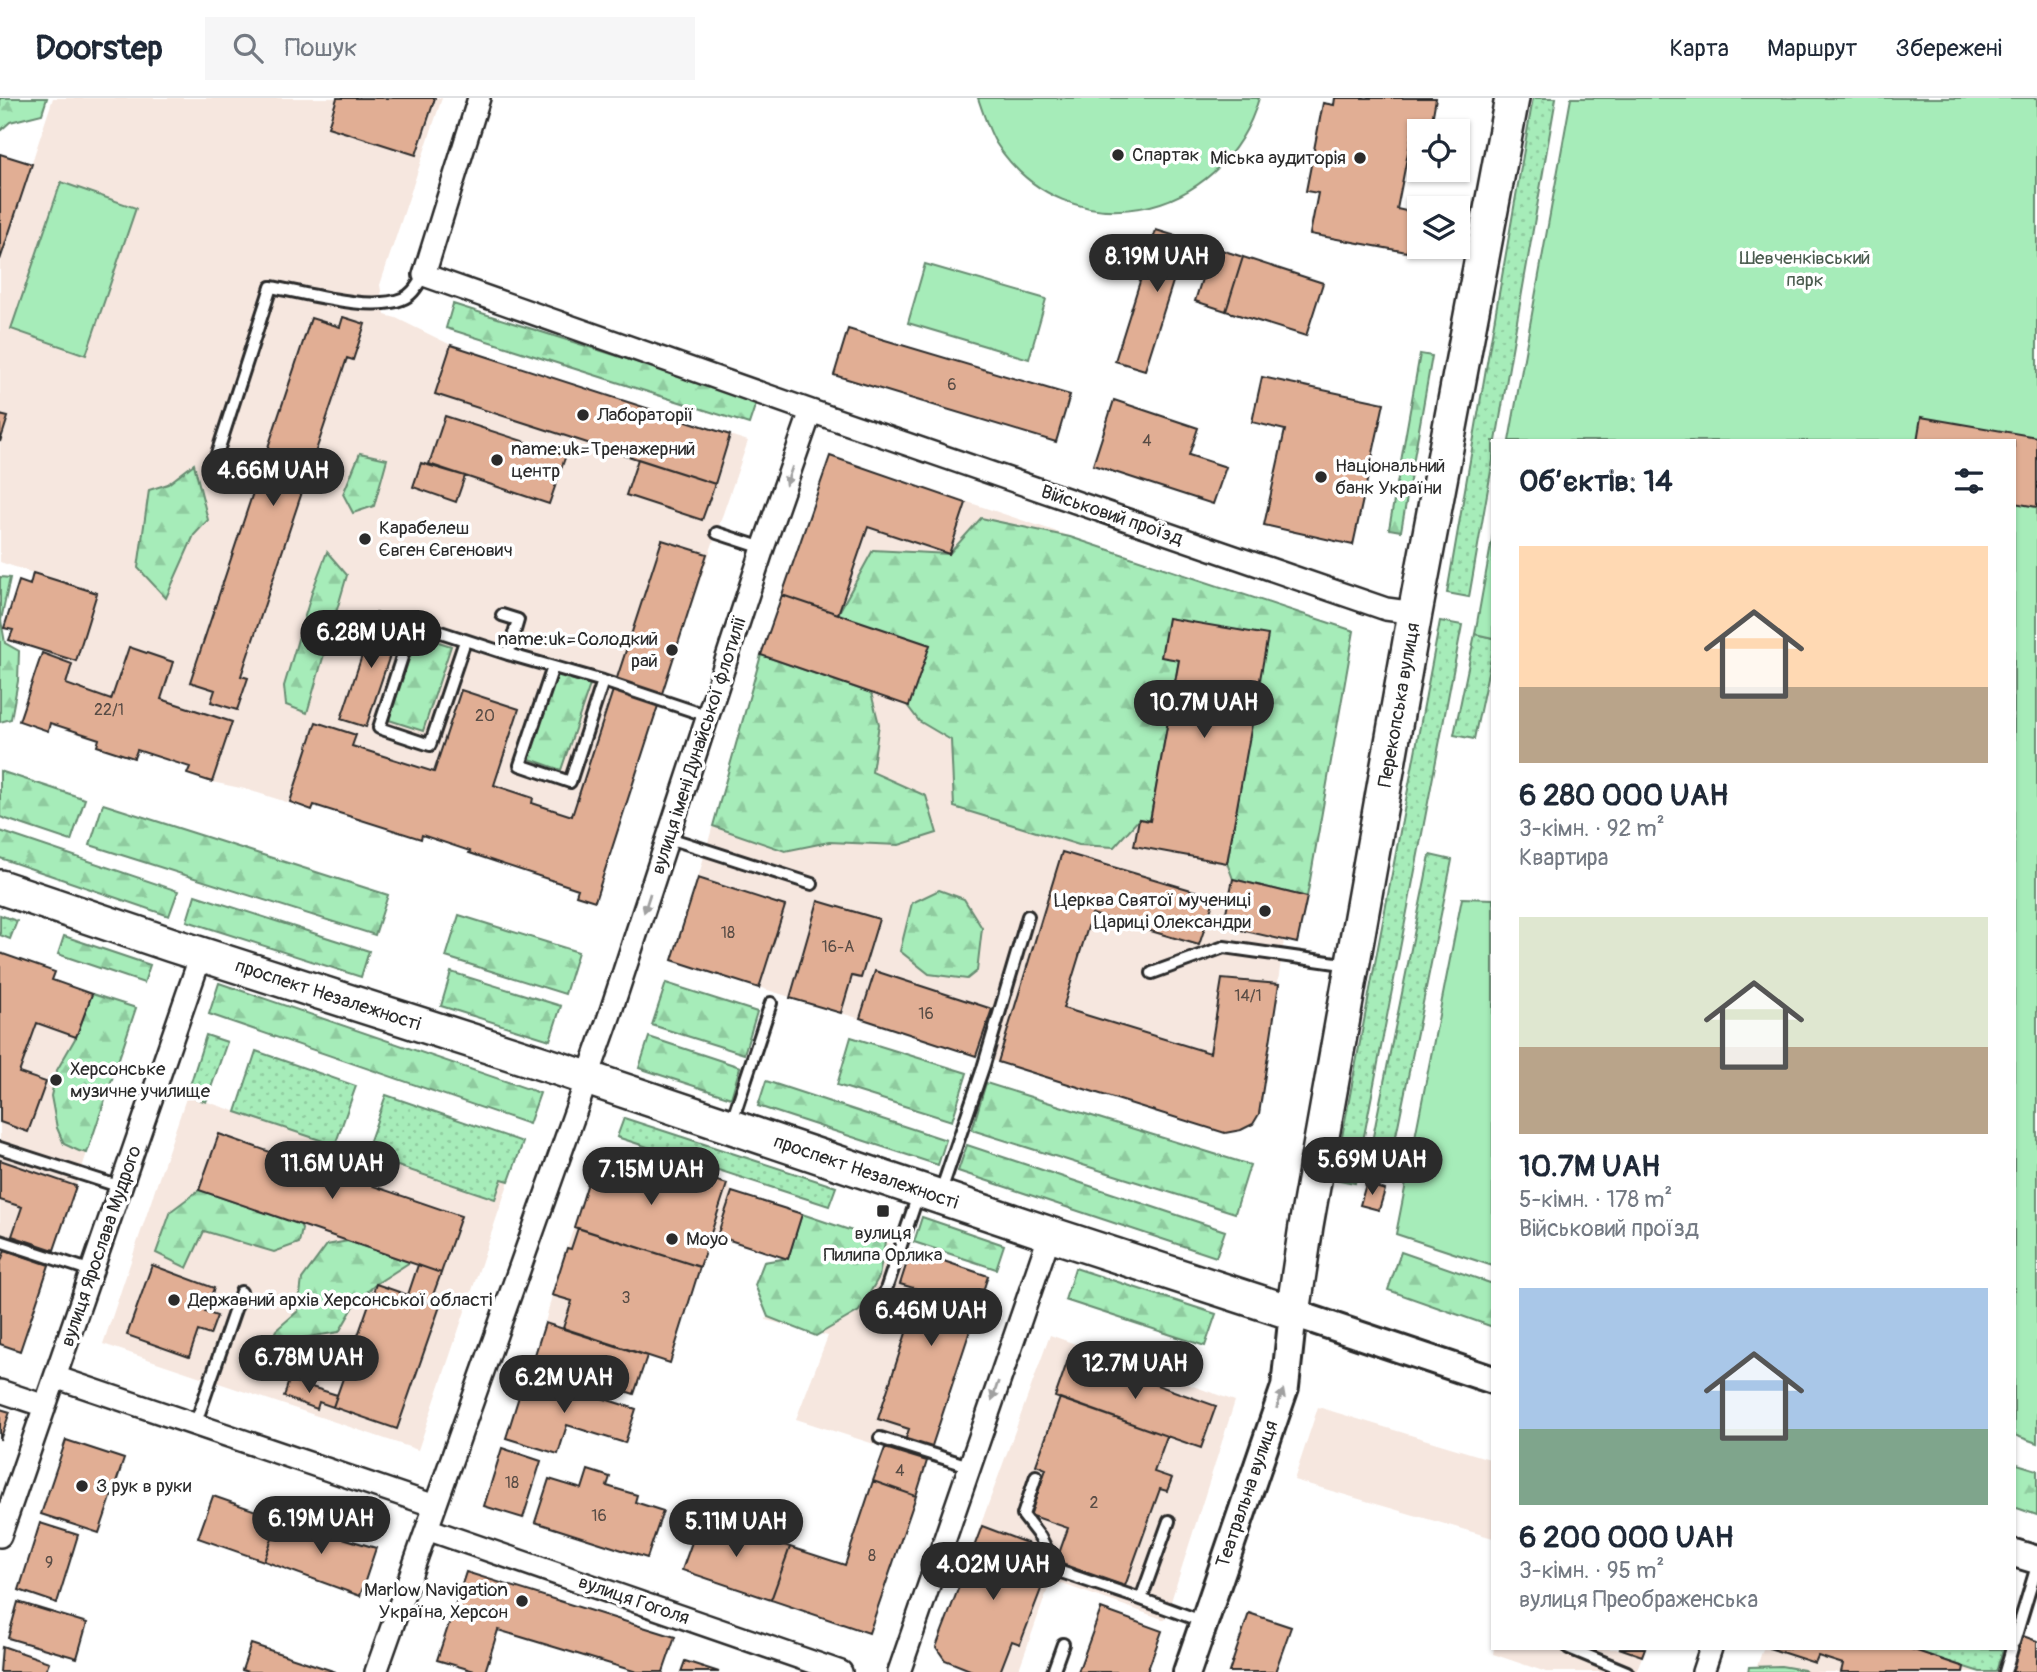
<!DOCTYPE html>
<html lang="uk">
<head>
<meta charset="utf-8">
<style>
	body { margin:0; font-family:Pangolin,sans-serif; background:#f6f6f7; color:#1f2937; height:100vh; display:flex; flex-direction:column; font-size:26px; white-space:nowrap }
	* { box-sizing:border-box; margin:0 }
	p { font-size:23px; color:#747a83 }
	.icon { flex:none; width:38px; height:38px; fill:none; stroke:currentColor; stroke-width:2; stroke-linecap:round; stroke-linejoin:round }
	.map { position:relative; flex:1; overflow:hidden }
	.sheet { position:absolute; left:1491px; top:341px; width:525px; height:1211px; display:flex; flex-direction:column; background:#fff; border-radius:0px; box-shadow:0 2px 5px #0004 }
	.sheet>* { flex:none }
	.fabs { position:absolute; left:1407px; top:21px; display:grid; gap:14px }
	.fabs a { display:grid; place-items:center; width:63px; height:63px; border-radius:0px; background:#fff; box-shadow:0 2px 5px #0004; font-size:35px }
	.price { position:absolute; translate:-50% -60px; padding:0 16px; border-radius:24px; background:#2b2b2b; color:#fff; font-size:23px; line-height:46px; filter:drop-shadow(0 2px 4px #0008) }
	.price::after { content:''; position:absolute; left:50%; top:42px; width:21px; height:16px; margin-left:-10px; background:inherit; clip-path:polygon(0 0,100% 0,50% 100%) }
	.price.on { background:#222; color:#fff }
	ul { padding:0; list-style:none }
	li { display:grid; align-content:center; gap:14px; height:371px; padding:0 28px }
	li span { display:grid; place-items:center; height:217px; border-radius:0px; color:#555 }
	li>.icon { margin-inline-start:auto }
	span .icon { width:126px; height:126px; fill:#fffc; stroke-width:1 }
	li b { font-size:30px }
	h2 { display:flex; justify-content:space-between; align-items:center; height:84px; padding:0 28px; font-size:30px }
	header { display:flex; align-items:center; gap:42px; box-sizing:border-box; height:98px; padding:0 35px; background:#fff; border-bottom:2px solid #e0e1e3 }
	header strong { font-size:33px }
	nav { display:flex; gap:38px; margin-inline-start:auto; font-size:24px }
	.search { width:490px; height:63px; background:#f6f6f7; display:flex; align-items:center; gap:18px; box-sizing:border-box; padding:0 24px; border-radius:0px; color:#747a83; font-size:26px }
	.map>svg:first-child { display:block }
	.built { fill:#f6e7df }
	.grass { fill:url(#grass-dots); stroke:#688c72; stroke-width:2 }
	.forest { fill:url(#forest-firs); stroke:#688c72; stroke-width:2 }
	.park { fill:#a6ecb9; stroke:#688c72; stroke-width:2 }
	.building { fill:#e1ae94; stroke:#2b2b2b; stroke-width:2 }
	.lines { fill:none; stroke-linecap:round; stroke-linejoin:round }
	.service-casing { stroke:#2b2b2b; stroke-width:16 }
	.minor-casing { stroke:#2b2b2b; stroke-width:26 }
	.tertiary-casing { stroke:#2b2b2b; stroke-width:32 }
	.primary-casing { stroke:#2b2b2b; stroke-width:38 }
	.service { stroke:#fff; stroke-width:10 }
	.minor { stroke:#fff; stroke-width:21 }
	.tertiary { stroke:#fff; stroke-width:26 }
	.primary { stroke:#fff; stroke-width:33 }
	.oneway { fill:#a0a0a0 }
	.poi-dot { fill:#2b2b2b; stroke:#fff; stroke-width:2.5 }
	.labels { text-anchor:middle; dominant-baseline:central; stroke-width:7; stroke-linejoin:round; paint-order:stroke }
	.number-label { font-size:16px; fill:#584c45 }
	.poi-label { font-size:19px; fill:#2b2b2b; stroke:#fff; text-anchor:start }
	.park-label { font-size:19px; fill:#4a5b4e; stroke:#fff }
	.street-label { font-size:19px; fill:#2b2b2b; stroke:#fff }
</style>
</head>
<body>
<header>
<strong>Doorstep</strong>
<div class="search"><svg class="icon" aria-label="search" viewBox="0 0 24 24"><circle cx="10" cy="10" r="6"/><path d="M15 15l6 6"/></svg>Пошук</div>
<nav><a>Карта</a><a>Маршрут</a><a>Збережені</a></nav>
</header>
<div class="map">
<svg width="2037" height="1574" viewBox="0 0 2037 1574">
	<defs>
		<pattern id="grass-dots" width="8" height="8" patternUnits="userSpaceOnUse" patternTransform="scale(1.75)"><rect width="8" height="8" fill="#a6ecb9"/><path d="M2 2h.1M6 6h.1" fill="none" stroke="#8fcb9f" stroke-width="1.8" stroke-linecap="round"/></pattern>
		<pattern id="forest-firs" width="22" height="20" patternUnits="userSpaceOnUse" patternTransform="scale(1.75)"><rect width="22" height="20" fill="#a6ecb9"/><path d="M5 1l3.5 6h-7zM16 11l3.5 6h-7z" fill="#8fcb9f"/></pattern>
	</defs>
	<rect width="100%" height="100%" fill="#fff"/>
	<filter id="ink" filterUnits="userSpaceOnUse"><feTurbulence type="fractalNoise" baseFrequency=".0143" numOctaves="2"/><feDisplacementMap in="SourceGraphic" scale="14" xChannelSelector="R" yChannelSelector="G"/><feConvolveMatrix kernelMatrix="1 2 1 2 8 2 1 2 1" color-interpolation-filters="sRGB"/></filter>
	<g filter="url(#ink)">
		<path class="built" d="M53,0H442L380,187L385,217L396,220L451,247L748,343L659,602L595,803L576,797L578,791L469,755V753L422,738L421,741L314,707L312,712L245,691L212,684L187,676L189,669L137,652L134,660L97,648L99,641L51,625L48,633L19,623L42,553L9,542L12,532L4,530L19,483L30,486L33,475L0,464V162Z
			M830,358L1354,533L1307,799L1233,782L1223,827L1284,842L1259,1016L1253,1026L1241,1032L1225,1035L672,862L698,780L761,557Z
			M0,855L55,874L53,882L136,910L20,1253L0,1246Z
			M187,997L495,1101L502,1081L509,1083L418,1352L103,1246Z
			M622,1053L727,1086L732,1094L988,1178L927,1363L796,1321L828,1238L766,1222L787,1160L711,1137L670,1265L545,1225L552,1197L594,1066Z
			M1050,1237L1235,1303L1165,1522L1051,1482L1018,1574H975L945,1562L936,1549Z
			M1318,1309L1493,1362V1440L1294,1382Z
			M1494,1550L1645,1551L1636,1574H1546L1493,1556Z
			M1763,1551H2003L1996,1574H1755Z"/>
		<path class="grass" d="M1533,0H1556L1496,343H1493V362L1469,499L1447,495Z
			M1440,523L1462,527L1355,1085L1334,1081Z
			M1475,536L1493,540V551L1474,641L1454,637Z
			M1430,757L1452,762L1386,1087L1364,1083Z
			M0,817L17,823L10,841L0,837Z
			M206,937L227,944L206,1004L187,997Z
			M256,953L356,988L335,1047L236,1014Z
			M386,997L523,1044L509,1083L502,1081L495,1101L365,1057Z
			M624,1020L836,1089L829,1108L617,1039Z
			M1908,1551H2003L1996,1574H1980Z"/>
		<path class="forest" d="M0,0H47L42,16L10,24L0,33Z
			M453,206L757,302L749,326L446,230Z
			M1420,256L1432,258L1401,433L1389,431Z
			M360,355L387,361L374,408L353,415L343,396Z
			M194,366L208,422L194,437L166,500L138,470L149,392L168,386Z
			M981,420L1070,439L1354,533L1307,799L1233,781L1227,765L1267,537L1161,559L1179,562L1150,723L1139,721L1114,749L1079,747L954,709L951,642L919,623L838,516L873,452L949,456Z
			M327,454L347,477L307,615L286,607L284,588L313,491Z
			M0,479L10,480L1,522L5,545L19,553L18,583L11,621L0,624Z
			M417,537L451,548L423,633L389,622Z
			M761,557L871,595L879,626L872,674L926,698L937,735L899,747L829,744L785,753L713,728Z
			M556,576L590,587L561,672L527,660Z
			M0,673L85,701L71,743L0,719Z
			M103,706L388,797L375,837L90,747Z
			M0,733L178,793L169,818L0,760Z
			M939,792L964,801L982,830L977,873L967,881L929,876L900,853L912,805Z
			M195,797L369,853L361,879L187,823Z
			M459,817L578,854L565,896L446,859Z
			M64,838L150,867L144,885L58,856Z
			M451,874L561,908L550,942L441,908Z
			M219,885L540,995L529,1026L209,916Z
			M666,885L757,914L744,956L652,927Z
			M92,896L136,910L87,1055L79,1053L64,1046L57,1030L51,998L57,972L76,939Z
			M649,939L740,969L731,1000L639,970Z
			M851,939L967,975L952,1023L837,987Z
			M766,983L946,1042L938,1067L758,1008Z
			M986,985L1250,1067L1235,1115L972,1032Z
			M967,1047L1225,1133L1216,1159L958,1073Z
			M199,1092L300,1126L302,1131L299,1145L274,1154L204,1133L187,1170L156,1155L171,1113Z
			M802,1116L885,1144L879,1179L859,1213L816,1238L768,1219L755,1187L764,1164L788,1160Z
			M922,1119L1004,1147L996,1171L914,1144Z
			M348,1143L410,1164L376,1186L357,1203L339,1234L295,1241L289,1282L257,1271L276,1232L298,1213L302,1181L327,1147Z
			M1401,1154L1493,1186V1229L1388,1192Z
			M1075,1170L1216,1216L1205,1248L1065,1202Z
			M2014,1365L2037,1372V1417L2014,1409Z
			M1781,1568L1804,1572L1806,1574H1748L1749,1569Z"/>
		<path class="park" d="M978,0H1259C1224,123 1067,155 996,45C988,31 983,15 978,0Z
			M1571,0H2037V1345L2014,1337V343H1509Z
			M61,84L136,110L86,257L11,231Z
			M925,166L1046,201L1029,261L908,225Z
			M1493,436V540L1475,536Z
			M1462,800L1493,801V1168L1396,1136Z"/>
		<path class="building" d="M337,0H435L416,57L328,29Z
			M1335,0H1436L1431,28L1414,24L1397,111L1415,115L1407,154L1310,136L1318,95L1306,93L1323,5L1334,7Z
			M0,56L32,66L0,162Z
			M1156,132L1212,149L1203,176L1178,168L1145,272L1115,263Z
			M1212,149L1243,159L1226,213L1195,203Z
			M1243,159L1323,185L1306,238L1226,213Z
			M343,219L365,226L353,262L347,260L294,418L241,578L248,580L237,612L211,604L215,592L190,584L311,220L340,229Z
			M848,231L1070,297L1056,344L834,277Z
			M451,247L730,337L715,386L435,296Z
			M1262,279L1384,305L1353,447L1264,427L1285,332L1252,324Z
			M1114,302L1198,330L1189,357L1226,369L1213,406L1093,367Z
			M0,317L8,319L0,344Z
			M445,318L566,357L549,406L429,366Z
			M1921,319L2037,339V409L2014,405V343H1917Z
			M830,358L966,405L949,456L868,429L838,516L782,497Z
			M638,361L715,386L702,422L626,397Z
			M421,365L465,378L456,404L413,389Z
			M662,442L707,456L595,803L576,797L578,791L469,755L470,753L422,737L421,741L314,707L312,712L290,704L316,624L356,637L352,648L434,674L461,592L519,611L494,687L533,700L532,705L572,718Z
			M33,475L97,495L76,563L9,542L13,532L4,530L19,483L30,487Z
			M782,497L930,547L909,608L761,557Z
			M376,515L401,524L366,629L341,621Z
			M1168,520L1268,537L1227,765L1134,748L1139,721L1150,723L1179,562L1161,559Z
			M129,549L173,564L161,601L232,624L212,684L187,676L190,669L137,652L134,660L97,648L99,641L50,625L48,633L19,623L42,555L72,566L66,586L111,602Z
			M1062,754L1215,799L1199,847L1092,816L1063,910L1210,955L1222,881L1279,886L1259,1016L1253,1026L1241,1032L1225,1035L998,964Z
			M698,780L785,808L759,890L672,862Z
			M1233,781L1307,799L1297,845L1223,828Z
			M818,803L879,821L861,880L852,878L841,915L790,900Z
			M0,855L55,874L52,882L92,896L76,939L37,925L19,975L46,984L28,1034L0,1024Z
			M875,873L992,911L976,958L860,920Z
			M219,1036L321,1072L327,1053L379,1071L373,1088L461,1118L441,1175L199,1092Z
			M622,1053L727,1086L700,1169L574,1129L594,1066Z
			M0,1062L76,1088L54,1152L12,1138L22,1109L0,1102Z
			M1366,1086L1385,1092L1379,1112L1360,1107Z
			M732,1094L802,1116L788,1161L717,1138Z
			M578,1130L700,1169L670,1265L563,1230L572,1203L552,1197L567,1150L571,1151Z
			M5,1152L49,1167L20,1253L0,1246V1166Z
			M911,1152L988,1178L927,1363L901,1355L909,1331L878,1321L920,1192L900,1186Z
			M152,1167L214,1190L205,1214L217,1218L210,1237L198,1233L189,1259L127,1237Z
			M418,1167L441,1175L430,1205L408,1197Z
			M376,1186L440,1208L397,1331L333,1309Z
			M545,1225L647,1258L634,1296L533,1263Z
			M1070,1256L1216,1308L1201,1350L1055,1299Z
			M526,1276L636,1311L625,1345L567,1327L558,1356L506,1340Z
			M289,1282L337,1297L333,1309L319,1304L317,1311L284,1299Z
			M1060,1300L1167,1338L1154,1374L1172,1380L1167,1393L1160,1391L1125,1488L1056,1464L1068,1430L1030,1417L1046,1371L1036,1367Z
			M0,1311L10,1314L0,1342Z
			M66,1342L124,1361L99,1435L41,1416Z
			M502,1350L541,1363L523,1420L484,1408Z
			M885,1350L927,1363L916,1398L873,1383Z
			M588,1372L610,1379L607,1388L637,1397L635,1404L663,1413L647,1460L535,1424L549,1381L582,1391Z
			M873,1383L916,1398L869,1535L771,1502L790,1449L845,1467Z
			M213,1398L279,1421L264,1463L198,1440Z
			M701,1419L790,1449L771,1502L682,1472Z
			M279,1421L376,1450L360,1498L264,1463Z
			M40,1425L78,1437L57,1505L19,1492Z
			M982,1428L1040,1450L1048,1473L1020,1546L1012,1543L1000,1574H975L945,1562L936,1549Z
			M466,1474L675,1539L663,1574H637L498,1532L485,1574H478L437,1562Z
			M18,1504L87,1525L77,1560L8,1540Z
			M1101,1511L1162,1533L1147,1574H1078Z
			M1249,1515L1291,1529L1275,1574H1229Z
			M2023,1538L2037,1543V1574H2011Z
			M251,1546L336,1574H248L242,1572Z
			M2,1548L49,1564L45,1574H0Z
			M1619,1550H1645L1642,1558Z
			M1769,1550H1908L1964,1569L1963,1574H1841L1843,1566L1818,1558L1815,1565Z
			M685,1563L719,1574H681Z"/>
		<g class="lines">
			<g class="service-casing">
				<path id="service" d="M216,359L271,189C306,195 370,214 402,201C413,197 418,186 424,177
					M717,435L763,450
					M502,517L518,522L508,556L603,583
					M465,543L430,647L379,630L413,525L508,556
					M553,569L520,667L570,684L603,583L708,618
					M669,740L812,786
					M1152,875L1224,849L1350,867
					M731,1026L771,905
					M0,1050L121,1089
					M940,1096L983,970L1028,818
					M0,1143L92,1173
					M876,1221L919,1094
					M195,1327L241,1194
					M880,1340L969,1368
					M1036,1378L1023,1417L1040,1439L1058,1473L1141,1501
					M1169,1423L1141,1501L1204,1524
					M2014,1544L2037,1468
					M1569,1550L1627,1574
					M1053,1574L1063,1546
					M2005,1574L2012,1550"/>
			</g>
			<g class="minor-casing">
				<path id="minor" d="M479,0L424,177L811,313L1386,511L1415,515
					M55,1279L435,1408
					M0,1293L45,1308
					M427,1431L841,1574
					M0,1438L201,857
					M376,1574L609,919L763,450L811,313
					M899,1574L1050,1136
					M1703,1574L1711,1550"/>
			</g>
			<g class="tertiary-casing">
				<path id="tertiary" d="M2014,1455L2037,1462
					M1187,1574L1285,1289L1293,1215L1493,1282"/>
			</g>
			<g class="primary-casing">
				<path id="primary" d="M0,789L172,847L560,971L1050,1136L1293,1215L1306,1128L1415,515L1512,0"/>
			</g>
			<use href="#service" class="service"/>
			<use href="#minor" class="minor"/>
			<use href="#tertiary" class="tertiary"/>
			<use href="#primary" class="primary"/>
		</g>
		<defs><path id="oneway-solid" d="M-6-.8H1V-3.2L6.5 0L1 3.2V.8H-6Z" transform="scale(1.75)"/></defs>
		<g class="oneway">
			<use href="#oneway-solid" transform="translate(789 378) rotate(110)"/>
			<use href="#oneway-solid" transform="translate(647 805) rotate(108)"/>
			<use href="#oneway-solid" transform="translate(995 1293) rotate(109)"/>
			<use href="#oneway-solid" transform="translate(1280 1301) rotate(-70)"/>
		</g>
	</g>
	<g class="poi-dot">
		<circle cx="1118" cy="57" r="7"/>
		<circle cx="1360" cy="60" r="7"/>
		<circle cx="583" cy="317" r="7"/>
		<circle cx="497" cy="362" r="7"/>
		<circle cx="1321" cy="379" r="7"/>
		<circle cx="365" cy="441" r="7"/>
		<circle cx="672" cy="552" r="7"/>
		<circle cx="1265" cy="813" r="7"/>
		<circle cx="56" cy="982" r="7"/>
		<rect x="876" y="1106" width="14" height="14" rx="3.5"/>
		<circle cx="672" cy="1141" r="7"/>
		<circle cx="174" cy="1202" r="7"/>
		<circle cx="82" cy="1388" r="7"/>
		<circle cx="522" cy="1503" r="7"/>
	</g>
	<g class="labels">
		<g class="number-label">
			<text x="952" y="287">6</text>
			<text x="1147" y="343">4</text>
			<text x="109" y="612">22/1</text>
			<text x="485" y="618">20</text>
			<text x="728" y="835">18</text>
			<text x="838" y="849">16-А</text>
			<text x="1248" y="898">14/1</text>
			<text x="926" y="916">16</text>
			<text x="626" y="1200">3</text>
			<text x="900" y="1373">4</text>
			<text x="512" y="1385">18</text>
			<text x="1094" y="1405">2</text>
			<text x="599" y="1418">16</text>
			<text x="872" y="1458">8</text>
			<text x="49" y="1465">9</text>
		</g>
		<g class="poi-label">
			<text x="1132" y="57">Спартак</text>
			<text x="1346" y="60" text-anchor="end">Міська аудиторія</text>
			<text x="597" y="317">Лабораторії</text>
			<text x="511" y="351">name:uk=Тренажерний<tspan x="511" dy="22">центр</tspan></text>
			<text x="1335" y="368">Національний<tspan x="1335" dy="22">банк України</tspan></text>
			<text x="379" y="430">Карабелеш<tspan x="379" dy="22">Євген Євгенович</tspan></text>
			<text x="658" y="541" text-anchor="end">name:uk=Солодкий<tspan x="658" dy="22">рай</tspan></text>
			<text x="1251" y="802" text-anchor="end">Церква Святої мучениці<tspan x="1251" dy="22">Цариці Олександри</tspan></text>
			<text x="70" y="971">Херсонське<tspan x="70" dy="22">музичне училище</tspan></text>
			<text x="883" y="1135" text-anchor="middle">вулиця<tspan x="883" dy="22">Пилипа Орлика</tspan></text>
			<text x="686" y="1141">Moyo</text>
			<text x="188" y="1202">Державний архів Херсонської області</text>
			<text x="96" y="1388">З рук в руки</text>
			<text x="508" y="1492" text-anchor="end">Marlow Navigation<tspan x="508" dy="22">Україна, Херсон</tspan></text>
		</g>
		<g class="park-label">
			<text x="1805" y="160">Шевченківський<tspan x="1805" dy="22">парк</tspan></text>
		</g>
		<g class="street-label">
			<text transform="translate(1112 417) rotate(19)">Військовий проїзд</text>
			<text transform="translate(1399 607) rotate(-80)">Перекопська вулиця</text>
			<text transform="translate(699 647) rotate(-72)">вулиця імені Дунайської флотилії</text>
			<text transform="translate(328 897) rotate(18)">проспект Незалежності</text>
			<text transform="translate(866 1074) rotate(19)">проспект Незалежності</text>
			<text transform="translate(101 1148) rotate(-71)">вулиця Ярослава Мудрого</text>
			<text transform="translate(1247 1396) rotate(-71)">Театральна вулиця</text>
			<text transform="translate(634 1502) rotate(19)">вулиця Гоголя</text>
		</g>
	</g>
</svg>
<div class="fabs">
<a><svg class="icon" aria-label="locate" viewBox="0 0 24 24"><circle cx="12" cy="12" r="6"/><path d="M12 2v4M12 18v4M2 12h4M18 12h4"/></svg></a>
<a><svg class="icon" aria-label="layers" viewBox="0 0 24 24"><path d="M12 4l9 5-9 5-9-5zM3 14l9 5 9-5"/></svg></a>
</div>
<b class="price" style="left:1157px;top:196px">8.19M UAH</b>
<b class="price" style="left:273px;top:410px">4.66M UAH</b>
<b class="price on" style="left:371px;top:572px">6.28M UAH</b>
<b class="price" style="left:1204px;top:642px">10.7M UAH</b>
<b class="price" style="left:1372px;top:1099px">5.69M UAH</b>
<b class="price" style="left:332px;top:1103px">11.6M UAH</b>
<b class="price" style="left:651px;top:1109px">7.15M UAH</b>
<b class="price" style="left:931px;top:1250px">6.46M UAH</b>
<b class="price" style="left:309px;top:1297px">6.78M UAH</b>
<b class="price" style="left:1135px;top:1303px">12.7M UAH</b>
<b class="price" style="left:564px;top:1317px">6.2M UAH</b>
<b class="price" style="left:321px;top:1458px">6.19M UAH</b>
<b class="price" style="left:736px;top:1461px">5.11M UAH</b>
<b class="price" style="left:993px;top:1504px">4.02M UAH</b>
<section class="sheet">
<h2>Об’єктів: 14<svg class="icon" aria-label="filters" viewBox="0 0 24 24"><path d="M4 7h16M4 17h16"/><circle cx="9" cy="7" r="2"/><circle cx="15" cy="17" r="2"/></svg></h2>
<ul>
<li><span style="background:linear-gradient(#ffd9b3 65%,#b9a48a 0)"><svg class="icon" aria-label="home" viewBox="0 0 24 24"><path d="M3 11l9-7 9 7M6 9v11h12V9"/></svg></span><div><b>6 280 000 UAH</b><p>3-кімн. · 92 m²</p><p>Квартира</p></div></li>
<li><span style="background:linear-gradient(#dfe7d0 60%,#b9a48a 0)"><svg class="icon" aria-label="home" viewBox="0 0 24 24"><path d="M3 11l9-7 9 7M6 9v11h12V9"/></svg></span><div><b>10.7M UAH</b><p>5-кімн. · 178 m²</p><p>Військовий проїзд</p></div></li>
<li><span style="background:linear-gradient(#a9c7e8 65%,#7fa58c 0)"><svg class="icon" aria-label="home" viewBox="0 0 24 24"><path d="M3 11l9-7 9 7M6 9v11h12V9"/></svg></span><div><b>6 200 000 UAH</b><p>3-кімн. · 95 m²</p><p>вулиця Преображенська</p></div></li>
</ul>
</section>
</div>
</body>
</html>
